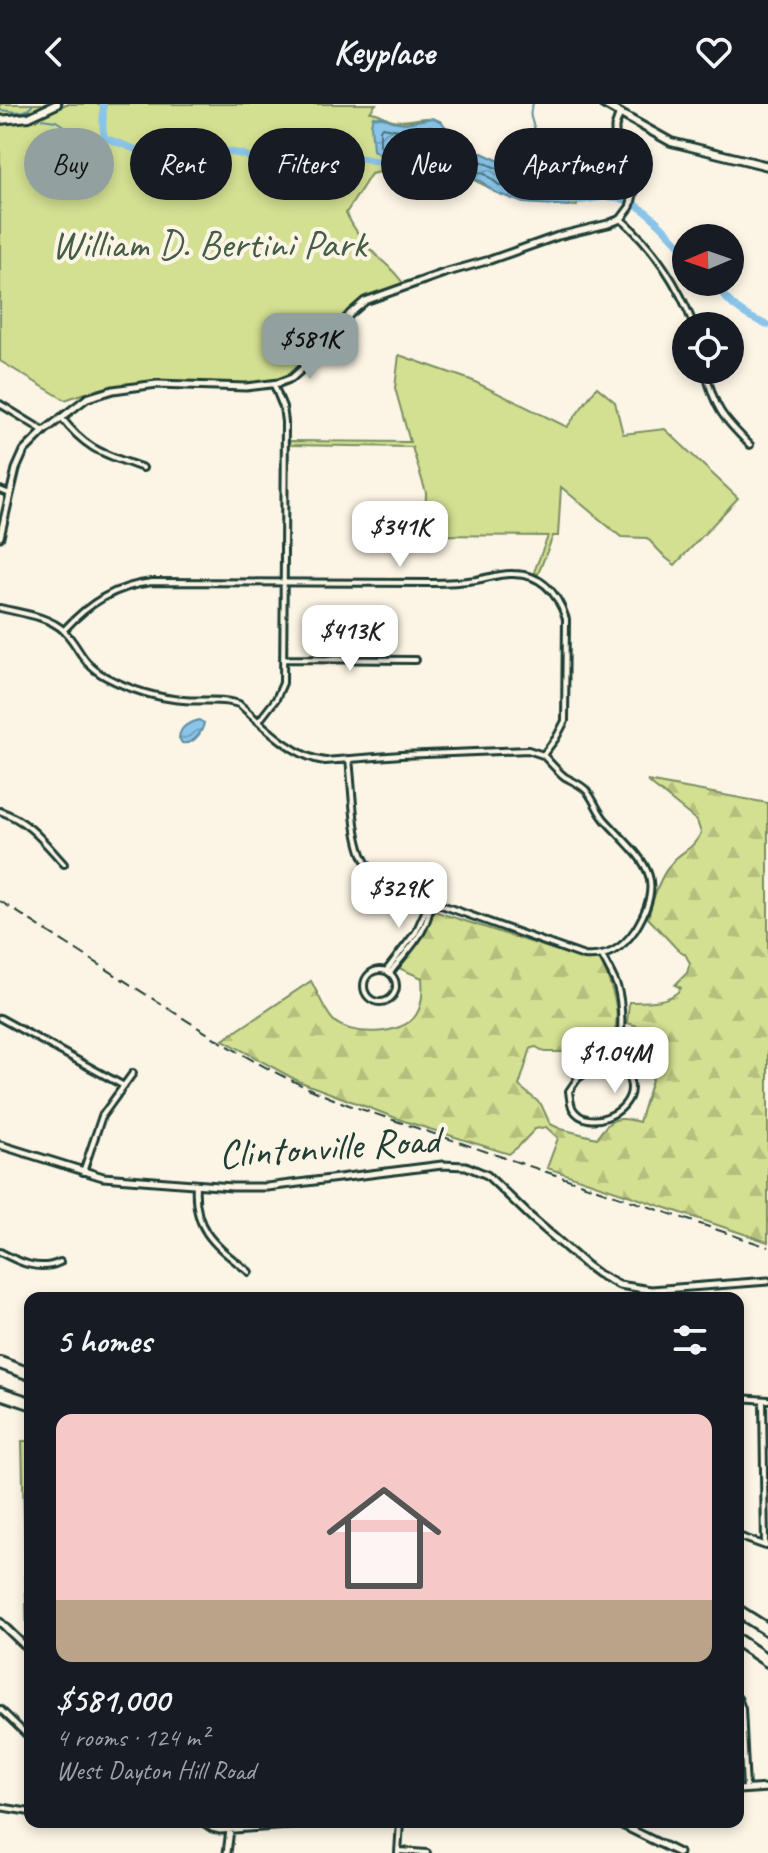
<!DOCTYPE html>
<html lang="en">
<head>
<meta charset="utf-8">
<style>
	body { margin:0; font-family:Caveat,sans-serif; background:#242831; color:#f1f3f6; height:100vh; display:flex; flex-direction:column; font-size:30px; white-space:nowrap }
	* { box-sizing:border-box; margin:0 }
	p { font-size:26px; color:#9ea1a6 }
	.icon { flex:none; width:44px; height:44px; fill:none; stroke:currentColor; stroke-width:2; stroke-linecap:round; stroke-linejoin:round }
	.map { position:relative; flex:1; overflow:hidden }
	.drawer { position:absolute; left:24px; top:1188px; width:720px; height:536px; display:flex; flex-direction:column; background:#171b24; border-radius:16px; box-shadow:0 4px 12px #0003 }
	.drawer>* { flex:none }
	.hud { position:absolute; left:24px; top:24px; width:720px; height:72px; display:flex; gap:16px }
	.needle { width:52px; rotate:268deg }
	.tools { position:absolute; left:672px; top:120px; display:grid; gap:16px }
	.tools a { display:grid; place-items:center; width:72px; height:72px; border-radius:50%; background:#171b24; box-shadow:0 4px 12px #0003; font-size:40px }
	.price { position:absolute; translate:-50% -68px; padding:0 18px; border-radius:16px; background:#fff; color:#222; font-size:26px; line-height:52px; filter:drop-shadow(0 2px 4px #0008) }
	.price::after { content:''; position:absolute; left:50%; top:48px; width:24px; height:18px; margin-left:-12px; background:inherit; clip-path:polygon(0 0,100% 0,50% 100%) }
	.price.current { background:#92a19f; color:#111 }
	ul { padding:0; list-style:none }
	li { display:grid; align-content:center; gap:16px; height:424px; padding:0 32px }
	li+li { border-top:2px solid #363941 }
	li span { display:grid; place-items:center; height:248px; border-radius:16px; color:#555 }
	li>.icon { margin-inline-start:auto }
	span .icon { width:144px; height:144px; fill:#fffc; stroke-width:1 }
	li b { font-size:34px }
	h2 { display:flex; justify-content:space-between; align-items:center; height:96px; padding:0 32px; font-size:34px }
	.tag { padding:0 28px; border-radius:36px; background:#171b24; box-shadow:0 4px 12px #0003; font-size:28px; line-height:72px }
	.tag.current { background:#92a19f; color:#111 }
	header { display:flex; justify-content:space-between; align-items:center; height:104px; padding:0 32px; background:#171b24; font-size:36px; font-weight:800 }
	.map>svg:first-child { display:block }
	.forest { fill:url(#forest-firs); stroke:#798e62; stroke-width:2 }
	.park { fill:#d3df91; stroke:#798e62; stroke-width:2 }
	.water { fill:url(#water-waves); stroke:#5f8ea1; stroke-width:2 }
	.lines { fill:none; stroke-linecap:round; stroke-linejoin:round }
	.shore { stroke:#4a737c; stroke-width:2 }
	.stream { stroke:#5f8ea1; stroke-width:2 }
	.river { stroke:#8ac4e9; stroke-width:7 }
	.minor-casing { stroke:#1f3d34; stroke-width:10 }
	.tertiary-casing { stroke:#1f3d34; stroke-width:11 }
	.secondary-casing { stroke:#1f3d34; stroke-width:12 }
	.motorway-casing { stroke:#1f3d34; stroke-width:16 }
	.minor { stroke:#fcf5e5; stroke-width:4 }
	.tertiary { stroke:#fcf5e5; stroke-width:5 }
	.secondary { stroke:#fcf5e5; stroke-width:6 }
	.motorway { stroke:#fcf5e5; stroke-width:10 }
	.rail { stroke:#1f3d34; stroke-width:2; stroke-dasharray:12 6; stroke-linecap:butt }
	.labels { text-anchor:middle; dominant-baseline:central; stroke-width:8; stroke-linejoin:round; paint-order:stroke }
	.park-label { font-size:40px; fill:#435d47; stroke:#fcf5e5 }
	.street-label { font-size:40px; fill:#1f3d34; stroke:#fcf5e5 }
</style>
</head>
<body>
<header><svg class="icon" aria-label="back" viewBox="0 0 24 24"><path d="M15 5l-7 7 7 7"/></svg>Keyplace<svg class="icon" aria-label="heart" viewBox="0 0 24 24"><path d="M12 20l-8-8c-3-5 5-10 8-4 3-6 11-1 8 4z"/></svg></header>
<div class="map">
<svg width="768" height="1749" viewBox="0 0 768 1749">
	<defs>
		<pattern id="forest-firs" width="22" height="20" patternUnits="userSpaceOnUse" patternTransform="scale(2)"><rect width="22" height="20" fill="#d3df91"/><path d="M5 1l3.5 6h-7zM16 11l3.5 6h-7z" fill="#b5c07e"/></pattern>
		<pattern id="water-waves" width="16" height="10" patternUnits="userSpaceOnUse" patternTransform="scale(2)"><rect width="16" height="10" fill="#8ac4e9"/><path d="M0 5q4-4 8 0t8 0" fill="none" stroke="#70a0be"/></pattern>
	</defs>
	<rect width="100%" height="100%" fill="#fcf5e5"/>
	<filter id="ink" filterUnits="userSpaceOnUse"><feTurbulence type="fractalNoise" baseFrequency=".0125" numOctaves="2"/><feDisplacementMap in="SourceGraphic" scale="16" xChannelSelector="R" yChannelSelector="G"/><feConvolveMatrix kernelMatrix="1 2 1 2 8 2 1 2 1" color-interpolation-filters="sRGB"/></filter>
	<g filter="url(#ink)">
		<path class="forest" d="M647,677L768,699V1138L547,1064L558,1034L546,1023L535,1025L519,1042L509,1050L404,1017L298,977L223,936L311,877C318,889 324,906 333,916C350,933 402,932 416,911C423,901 423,886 422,874L399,864L424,831L434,807L583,855L601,856C611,881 628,919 606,941C598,948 587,952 578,957L567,948H545L536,943L531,944L519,982L541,1000L550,1020L561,1025L597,1034C609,1015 617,1011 639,1018L666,930L627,919L629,898C646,898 671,899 681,884L675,881L687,869L690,859L685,850L677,845L648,814C654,792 659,773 674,756C686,744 691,747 701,729L697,717Z"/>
		<path class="park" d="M0,0H49L27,8L3,11H0Z
			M66,0H376L370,8C380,8 384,14 393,16C408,20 424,10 436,16C447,20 454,34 464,40C487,54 515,62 540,72L546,67L559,70L572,78L571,94L579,92L577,102L529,99L506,92L460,69L430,68L423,65L426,58L371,70L346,109C354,125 364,140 377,152C387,161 397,169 404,181C390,186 370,189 358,198C331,219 314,263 281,276C253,287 198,278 166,278C132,277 96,284 65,296L0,257V20C25,19 44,12 66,0Z
			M399,251L471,276L567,323L597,283L615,298L623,330L665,325L738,394L675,461L666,454L647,434L621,433L561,383L558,432H553L538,470L534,468L548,432L425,431L426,389L412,343L289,341V337L410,338L395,284Z
			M22,1337H30V1541L27,1539Z"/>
		<path class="water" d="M373,12L383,13L391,17L405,19L433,14L442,18L455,37L497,56L526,65L558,69L570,74L572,78L569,102L523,99L494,88L481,77L469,74L460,68L425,67C418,58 415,61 404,63C390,46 385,57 373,46L371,21Z
			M199,616L204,619C202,629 193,641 182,639L179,634C180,622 189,619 199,616Z"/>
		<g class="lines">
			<path class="shore" d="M431,22L436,25L450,44L494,63L524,73L561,79L563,82L562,91L559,93L525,91L499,81L485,70L472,66L462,61L431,60L420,52L407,53L396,45L383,43L380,41V26L382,23L405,27Z"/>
			<path class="stream" d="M533,0C526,13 536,21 536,33C536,40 537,48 536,54C536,59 534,63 534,68
				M0,6C12,7 26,12 33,0
				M42,15L56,17L81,33L105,34"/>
			<path class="river" d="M103,0C104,10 101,27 105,34L143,48L191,51L221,46L245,51L253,56H265L298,41L315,39L354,49L359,54C377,55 393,67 408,53
				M564,95C578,100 594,93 609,93C641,93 664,126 686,147
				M714,178C729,201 742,211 768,221"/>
			<g class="minor-casing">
				<path id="minor" d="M621,115C654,143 679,182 694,222
					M705,266C715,305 722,313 750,341
					M0,300L44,327
					M61,313C87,347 105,350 143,364
					M0,386L10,390
					M0,504C20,509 49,512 64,527C80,543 81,560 106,573C129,585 157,594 183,596C202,598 221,594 239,600C262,620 294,654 325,657L401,651L528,646L543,651
					M64,526C89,499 115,482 152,478L432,479C447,479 462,478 476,476C488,474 501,469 513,470C542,470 558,490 566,515L565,617L556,634L543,651
					M283,555L416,556
					M259,617L276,595L283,579L285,318L283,303L274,281
					M349,655C351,673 352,692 354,711C358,751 365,772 405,788L584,852C607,854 622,845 635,826C669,772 642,756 606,717C597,707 594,695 586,686C580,680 572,677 565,673C557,667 550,658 543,651
					M0,707C30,718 43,737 64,760
					M602,852C607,861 613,872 617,882C622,897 624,935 616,948
					M364 882a16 16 0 1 1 32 0a16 16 0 1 1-32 0Z
					M386,867L416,828L429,799
					M390,869C406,847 431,826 430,797
					M0,914L124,982
					M615,949C621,959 631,973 631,984C631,1010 587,1028 573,1005C570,1000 570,993 569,987L578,974Z
					M83,1068L102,1012L133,969
					M196,1081C193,1127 215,1141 249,1168
					M0,1148C19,1158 39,1168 60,1158
					M738,1294L768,1296
					M763,1296L765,1442
					M738,1432L766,1442
					M738,1594L742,1605L746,1685
					M0,1605L30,1634
					M0,1703L30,1708
					M399,1747L427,1749
					M398,1749L400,1718"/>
			</g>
			<g class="tertiary-casing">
				<path id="tertiary" d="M0,433L16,365L24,347L44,327L87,294L113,286L157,280L246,283L279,279L292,274L303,264L350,210L365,197L444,169L490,156L558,132L608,120L621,115L630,103L633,91L632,82L619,60L615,46V23L620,9
					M0,1041L103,1073L232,1083H267L442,1061L466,1062L487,1071L532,1114L586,1161L598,1170L619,1181L651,1186L768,1177
					M0,1518L30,1547
					M738,1686L768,1684
					M203,1718L212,1724L220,1726L330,1718
					M616,1718L679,1749
					M227,1749L230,1726"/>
			</g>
			<g class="secondary-casing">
				<path id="secondary" d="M603,0L671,38L768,62
					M0,16L29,13L57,0"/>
			</g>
			<g class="motorway-casing">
				<path id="motorway" d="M0,1259L30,1270
					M0,1289L30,1299
					M738,1507L768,1526
					M738,1537L768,1557"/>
			</g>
			<use href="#minor" class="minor"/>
			<use href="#tertiary" class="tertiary"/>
			<use href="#secondary" class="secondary"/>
			<use href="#motorway" class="motorway"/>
			<path class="rail" d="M0,797C50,829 100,861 150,893C217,936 274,973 349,1001L768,1143"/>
		</g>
	</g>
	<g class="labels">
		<g class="park-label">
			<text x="209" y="140">William D. Bertini Park</text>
		</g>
		<g class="street-label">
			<text transform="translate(329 1043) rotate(-4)">Clintonville Road</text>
		</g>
	</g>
</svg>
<div class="tools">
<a><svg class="needle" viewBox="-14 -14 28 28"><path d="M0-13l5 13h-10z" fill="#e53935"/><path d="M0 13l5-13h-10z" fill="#9ea1a6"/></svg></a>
<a><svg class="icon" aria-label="locate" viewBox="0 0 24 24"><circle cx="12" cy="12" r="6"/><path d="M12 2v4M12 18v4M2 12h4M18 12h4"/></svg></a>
</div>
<b class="price current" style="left:310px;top:277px">$581K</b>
<b class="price" style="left:400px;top:465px">$341K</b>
<b class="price" style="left:350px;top:569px">$413K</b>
<b class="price" style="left:399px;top:826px">$329K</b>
<b class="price" style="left:615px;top:991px">$1.04M</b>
<div class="hud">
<a class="tag current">Buy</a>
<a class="tag">Rent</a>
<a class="tag">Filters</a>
<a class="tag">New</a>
<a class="tag">Apartment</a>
</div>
<section class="drawer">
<h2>5 homes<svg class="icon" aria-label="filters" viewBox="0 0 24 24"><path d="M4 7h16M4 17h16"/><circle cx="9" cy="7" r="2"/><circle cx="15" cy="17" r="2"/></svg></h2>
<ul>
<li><span style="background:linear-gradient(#f6c9c9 75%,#b9a48a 0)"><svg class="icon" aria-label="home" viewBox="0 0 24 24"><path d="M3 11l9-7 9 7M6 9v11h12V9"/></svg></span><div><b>$581,000</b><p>4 rooms · 124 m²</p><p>West Dayton Hill Road</p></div></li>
</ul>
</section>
</div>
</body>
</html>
